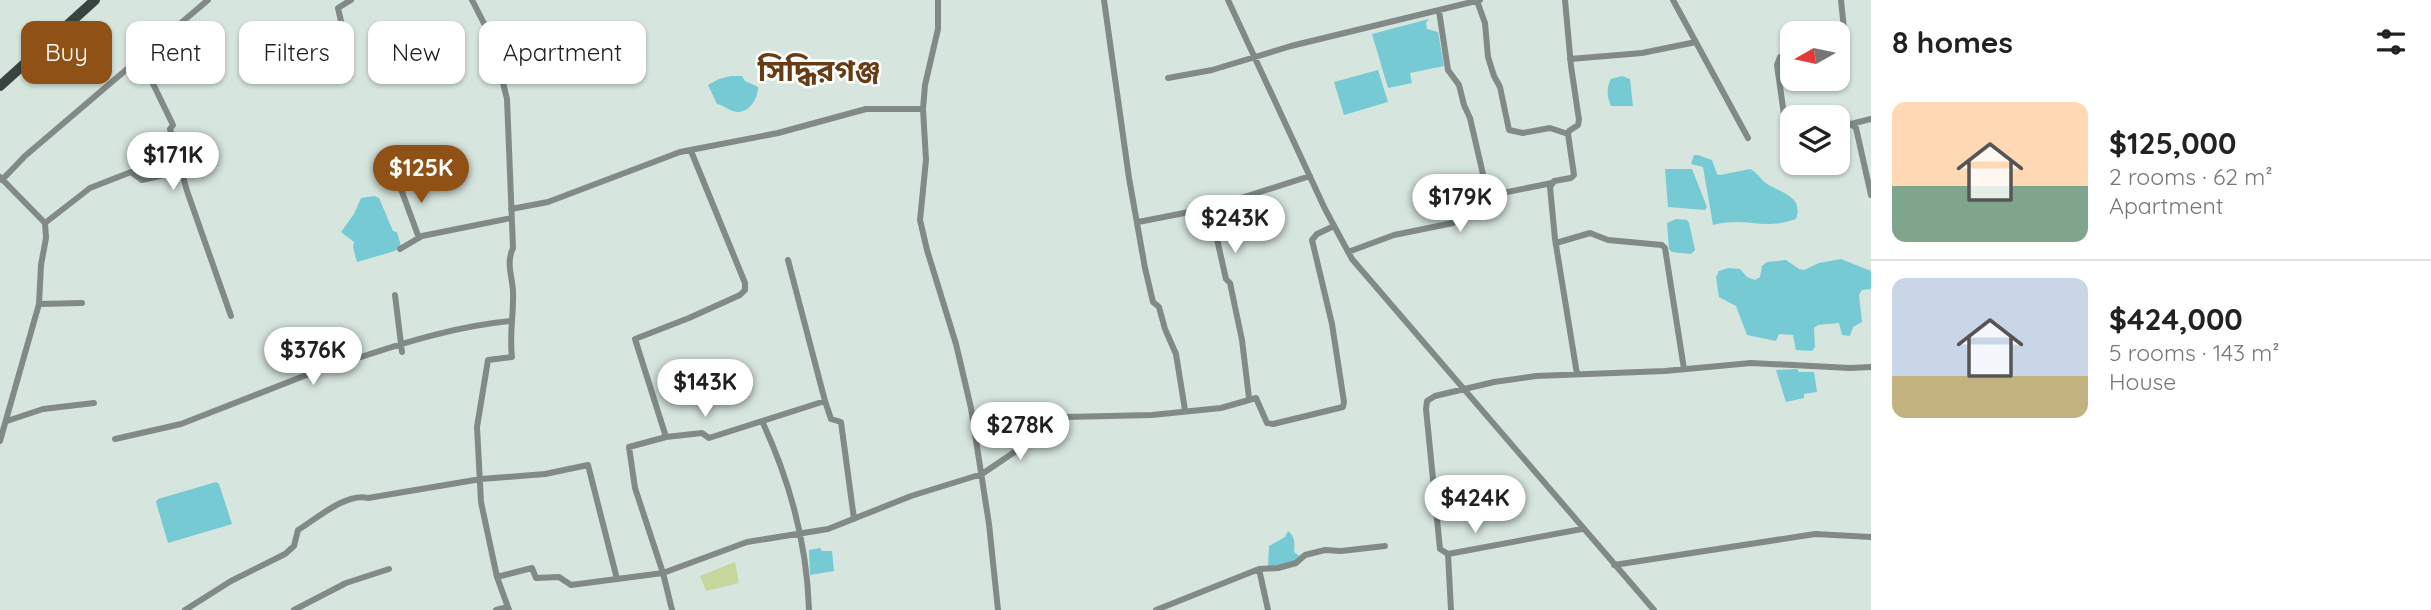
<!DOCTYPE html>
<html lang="en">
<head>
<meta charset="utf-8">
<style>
	body { margin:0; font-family:Quicksand,"Noto Sans Bengali",sans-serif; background:#f2f2f2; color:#222; height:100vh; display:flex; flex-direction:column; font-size:26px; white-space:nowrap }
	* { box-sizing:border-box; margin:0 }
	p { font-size:23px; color:#767676 }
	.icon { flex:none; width:38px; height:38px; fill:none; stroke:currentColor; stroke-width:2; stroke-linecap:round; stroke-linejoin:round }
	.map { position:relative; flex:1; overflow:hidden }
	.side { display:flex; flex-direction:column; background:#fff; width:560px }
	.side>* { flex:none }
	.banner { position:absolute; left:21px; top:21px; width:665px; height:63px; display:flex; gap:14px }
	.needle { width:46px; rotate:261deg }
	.controls { position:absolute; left:1780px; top:21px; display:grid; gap:14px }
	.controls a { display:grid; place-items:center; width:70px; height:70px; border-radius:14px; background:#fff; box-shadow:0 2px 5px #0004; font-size:35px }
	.price { position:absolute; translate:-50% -60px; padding:0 16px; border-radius:24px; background:#fff; color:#222; font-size:23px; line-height:46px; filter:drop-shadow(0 2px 4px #0008) }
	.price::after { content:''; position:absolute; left:50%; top:42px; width:21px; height:16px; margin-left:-10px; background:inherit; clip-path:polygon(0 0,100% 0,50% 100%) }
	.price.active { background:#8f5115; color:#fff }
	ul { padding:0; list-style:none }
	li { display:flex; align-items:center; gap:21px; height:175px; padding:0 21px }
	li+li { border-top:2px solid #e0e0e0 }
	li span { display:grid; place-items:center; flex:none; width:196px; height:140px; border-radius:14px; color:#555 }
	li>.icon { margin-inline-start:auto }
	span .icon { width:84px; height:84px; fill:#fffc; stroke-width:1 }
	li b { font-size:30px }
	h2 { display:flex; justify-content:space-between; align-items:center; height:84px; padding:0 21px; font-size:30px }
	.chip { padding:0 24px; border-radius:14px; background:#fff; box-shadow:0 2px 5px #0004; font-size:24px; line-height:63px }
	.chip.active { background:#8f5115; color:#fff }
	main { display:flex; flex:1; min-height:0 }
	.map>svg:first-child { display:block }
	.green { fill:#c5d79d }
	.water { fill:#75cad4 }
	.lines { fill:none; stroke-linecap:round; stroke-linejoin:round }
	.street { stroke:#828a88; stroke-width:6 }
	.primary { stroke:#374442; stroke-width:10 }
	.labels { text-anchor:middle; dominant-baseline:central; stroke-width:5; stroke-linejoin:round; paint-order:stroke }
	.district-label { font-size:30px; font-weight:bold; fill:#673c15; stroke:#fff }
</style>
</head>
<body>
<main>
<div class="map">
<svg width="1871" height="610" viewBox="0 0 1871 610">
	<rect width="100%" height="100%" fill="#d6e5dd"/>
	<path class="green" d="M735,562L739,583L706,591L700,576Z"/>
	<path class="water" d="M1429,19L1426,23L1427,29L1438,32L1444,66L1410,73L1412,83L1388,88L1372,34Z
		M1378,70L1388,102L1344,115L1334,82Z
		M731,76H742L745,81L758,87C758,100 747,116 733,111C727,109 723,105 717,104L708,85L719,79Z
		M1622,76L1630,79L1633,106H1611C1607,97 1606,88 1611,79Z
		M1694,155H1698L1712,160L1717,174L1720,175L1750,169C1757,172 1760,179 1767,184C1781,193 1804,196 1796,219C1764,231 1745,216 1713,225L1703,167L1691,164Z
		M1665,169H1692L1707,207L1705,210L1668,207Z
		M374,196L379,198L393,231L397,232L401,246L395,251L357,262L353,247L354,242L341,232L354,214L361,198Z
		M1676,219L1687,220L1689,223L1695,250L1691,254L1672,252L1669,249L1667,223Z
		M1841,259L1871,271V289L1862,290L1859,295L1862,322L1853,327L1850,336L1842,335L1839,323L1818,325L1814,328L1815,347L1812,351L1796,350L1793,335L1779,334L1776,341L1747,335L1736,306L1719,297L1716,277L1719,271L1728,268L1740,269L1747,277L1755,280L1760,277L1762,266L1767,262L1786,260L1799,269L1804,270L1819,263Z
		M1797,369L1799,372H1814L1817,392L1804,394V398L1786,402L1776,370Z
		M216,482L219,484L232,524L168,543L156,502L158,499Z
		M1288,531C1295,536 1295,544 1294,552L1301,557L1296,562L1268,567L1269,546L1285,537Z
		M820,548L822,551H832L834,571L810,575L809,550Z"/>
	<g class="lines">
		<path class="street" d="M472,0L492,39L507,99L513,248C506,263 512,276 513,291C514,313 509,335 512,357L488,360L477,427L481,502L497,577L509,610
			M938,0V29L925,85L923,109L926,160L920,220L927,250L956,344L971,408L989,524L998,610
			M1104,0L1129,178L1145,268L1153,302L1159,307L1165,329L1176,354L1185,410
			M1228,0L1325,209L1352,259L1654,610
			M1565,0L1571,66L1579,120L1578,125L1569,131L1568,134L1574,175L1571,178L1554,181L1550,187L1555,239L1577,374
			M1673,0L1748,138
			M1477,1L1485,23L1488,57L1494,76L1500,87L1509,130L1523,133L1550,128L1568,134
			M1439,11L1448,70L1459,85L1464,105L1470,118L1488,196
			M1838,34L1842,33L1844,29L1841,0
			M348,52L338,8L351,0
			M1792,55L1780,57L1777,65L1786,129L1787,132L1792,133
			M141,59L173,125L170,129L187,191L231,316
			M1570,59L1642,53L1696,42
			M1168,78L1212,70L1291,46L1480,0
			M1851,124L1871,119
			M1838,127L1851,124L1856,128L1871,195
			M0,177L45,223L46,238L41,265L39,304L0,441
			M2,180L25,156L208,0
			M398,181L419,238
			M1210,208L1310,176
			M511,209L548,202L680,152L778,133L866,109H923
			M1138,222L1210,208L1226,279L1230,283L1242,340L1249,398
			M45,223L90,188L131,172L142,180L181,171
			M1556,243L1590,233L1608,240L1662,245L1665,248L1684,369
			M400,249L422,236L511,218
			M1348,252L1394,235L1453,223L1457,219L1458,202L1552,183
			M788,260L825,401
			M395,295L402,352
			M39,304L82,303
			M7,421L43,409L94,403
			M762,421C790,481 807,544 809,610
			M666,437L635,339L689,318L740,295L745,290V283L691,151
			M115,439L181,424L309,374C326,364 342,363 361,357C409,341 459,326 511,321
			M1448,554L1440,549L1426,409L1427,401L1435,396L1494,382L1536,376L1665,371L1751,363L1850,368L1871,367
			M1614,565L1815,534L1871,537
			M1259,569L1278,568L1296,563L1305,555L1325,550L1341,551L1385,546
			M497,577L532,568L536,578L559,577L571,585L663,573L747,542L828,529L911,496L982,474L1066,417L1152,415L1221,408L1256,398L1267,423L1273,424L1343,407L1344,402L1332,324L1312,240L1317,234L1334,226
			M185,610L231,581L285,554L294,546L298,530C316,519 347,492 368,498L481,479L545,474L588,465L617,579
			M294,610L346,583L389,569
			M496,610L508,607
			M672,610L663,573L635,488L629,447L666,437L702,433L709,438L825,401L831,419L841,422L854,519
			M1156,610L1259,569L1268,610
			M1451,610L1448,554L1582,529"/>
		<path class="primary" d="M0,86L95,0"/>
	</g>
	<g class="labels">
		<g class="district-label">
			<text x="819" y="70">সিদ্ধিরগঞ্জ</text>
		</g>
	</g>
</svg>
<div class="controls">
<a><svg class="needle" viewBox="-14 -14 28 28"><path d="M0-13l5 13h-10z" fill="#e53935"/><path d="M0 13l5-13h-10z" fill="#767676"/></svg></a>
<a><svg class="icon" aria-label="layers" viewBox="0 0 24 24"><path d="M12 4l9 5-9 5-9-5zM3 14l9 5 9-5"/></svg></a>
</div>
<b class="price" style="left:173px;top:192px">$171K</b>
<b class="price active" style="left:421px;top:205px">$125K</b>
<b class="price" style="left:1460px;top:234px">$179K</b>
<b class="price" style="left:1235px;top:255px">$243K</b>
<b class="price" style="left:313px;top:387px">$376K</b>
<b class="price" style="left:705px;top:419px">$143K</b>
<b class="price" style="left:1020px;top:462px">$278K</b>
<b class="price" style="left:1475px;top:535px">$424K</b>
<div class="banner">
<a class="chip active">Buy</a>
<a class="chip">Rent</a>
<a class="chip">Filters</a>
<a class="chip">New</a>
<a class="chip">Apartment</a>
</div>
</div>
<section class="side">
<h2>8 homes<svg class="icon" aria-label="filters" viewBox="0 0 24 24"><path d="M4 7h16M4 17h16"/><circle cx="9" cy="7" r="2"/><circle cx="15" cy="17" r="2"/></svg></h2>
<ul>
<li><span style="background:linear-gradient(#ffd9b3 60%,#7fa58c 0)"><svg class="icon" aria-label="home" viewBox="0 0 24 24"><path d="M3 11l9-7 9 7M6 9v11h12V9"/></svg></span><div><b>$125,000</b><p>2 rooms · 62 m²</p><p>Apartment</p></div></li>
<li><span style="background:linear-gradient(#c9d6e8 70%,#c2b280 0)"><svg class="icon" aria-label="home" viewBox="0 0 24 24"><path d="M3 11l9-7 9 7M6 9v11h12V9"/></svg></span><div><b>$424,000</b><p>5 rooms · 143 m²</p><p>House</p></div></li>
</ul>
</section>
</main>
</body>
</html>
